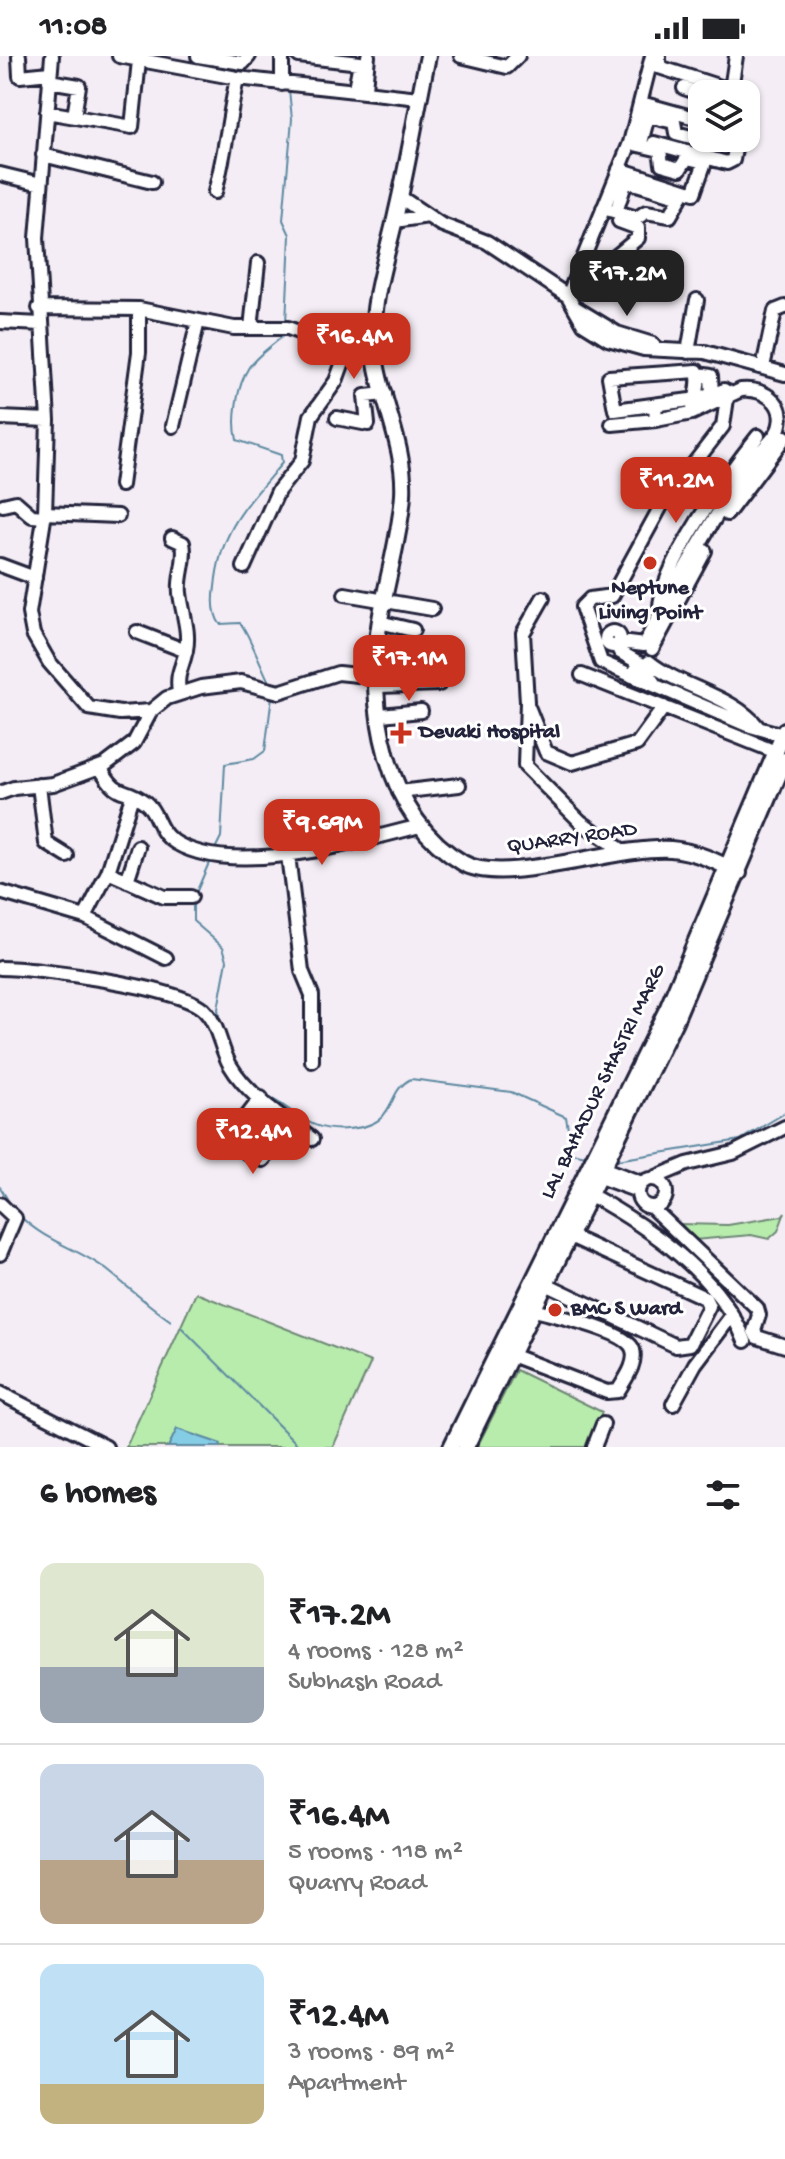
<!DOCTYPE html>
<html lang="en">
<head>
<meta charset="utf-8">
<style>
	body { margin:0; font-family:"Gochi Hand",sans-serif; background:#f2f2f2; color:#202124; height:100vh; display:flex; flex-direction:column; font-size:30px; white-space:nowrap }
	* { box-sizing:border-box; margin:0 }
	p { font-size:26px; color:#757577 }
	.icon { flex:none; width:44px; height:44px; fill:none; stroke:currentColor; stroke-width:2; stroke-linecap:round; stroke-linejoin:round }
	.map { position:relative; height:1391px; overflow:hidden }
	.panel { display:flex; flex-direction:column; background:#fff; flex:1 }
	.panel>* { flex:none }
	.tools { position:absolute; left:688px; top:24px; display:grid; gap:16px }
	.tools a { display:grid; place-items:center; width:72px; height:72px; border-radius:16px; background:#fff; box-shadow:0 2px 6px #0004; font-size:40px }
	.price { position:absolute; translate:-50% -68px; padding:0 18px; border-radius:16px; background:#c8321e; color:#fff; font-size:26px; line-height:52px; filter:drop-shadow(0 2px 4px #0008) }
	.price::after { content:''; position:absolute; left:50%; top:48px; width:24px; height:18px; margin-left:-12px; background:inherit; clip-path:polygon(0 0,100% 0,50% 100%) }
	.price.active { background:#222; color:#fff }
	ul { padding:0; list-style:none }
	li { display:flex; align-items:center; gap:24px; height:200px; padding:0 40px }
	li+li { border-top:2px solid #e0e0e0 }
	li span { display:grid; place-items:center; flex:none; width:224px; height:160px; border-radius:16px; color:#555 }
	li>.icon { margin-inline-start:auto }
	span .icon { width:96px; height:96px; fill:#fffc; stroke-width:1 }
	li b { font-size:34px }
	h2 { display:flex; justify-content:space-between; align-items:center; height:96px; padding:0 40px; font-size:34px }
	.status { display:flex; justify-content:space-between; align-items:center; height:56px; padding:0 40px; background:#fff; direction:ltr }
	.status svg { height:22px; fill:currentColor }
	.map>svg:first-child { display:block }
	.green { fill:#b8ecad; stroke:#6d8774; stroke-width:2 }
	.water { fill:#84cde5; stroke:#5d89a1; stroke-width:2 }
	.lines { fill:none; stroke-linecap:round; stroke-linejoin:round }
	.stream { stroke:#5d89a1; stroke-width:2 }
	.minor-casing { stroke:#22223b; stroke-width:18 }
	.major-casing { stroke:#22223b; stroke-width:20 }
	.minor { stroke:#fff; stroke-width:12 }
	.major { stroke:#fff; stroke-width:14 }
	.poi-dot { fill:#c8321e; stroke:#fff; stroke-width:3 }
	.labels { text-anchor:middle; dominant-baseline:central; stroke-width:6; stroke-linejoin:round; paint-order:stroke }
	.poi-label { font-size:22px; font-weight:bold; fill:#22223b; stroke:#fff; text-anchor:start }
	.street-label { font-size:22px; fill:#22223b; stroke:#fff }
</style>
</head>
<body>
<div class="status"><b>11:08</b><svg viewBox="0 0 49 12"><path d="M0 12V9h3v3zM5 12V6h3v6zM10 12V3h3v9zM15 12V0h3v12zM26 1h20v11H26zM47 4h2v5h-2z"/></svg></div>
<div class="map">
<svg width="785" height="1391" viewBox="0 0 785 1391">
	<rect width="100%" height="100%" fill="#f4edf5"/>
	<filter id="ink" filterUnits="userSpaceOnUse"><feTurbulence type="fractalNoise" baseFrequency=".0125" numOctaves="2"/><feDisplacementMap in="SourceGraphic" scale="16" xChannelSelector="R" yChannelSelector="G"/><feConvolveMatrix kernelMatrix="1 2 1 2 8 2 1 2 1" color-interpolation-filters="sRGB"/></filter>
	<g filter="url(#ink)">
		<path class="green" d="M785,1156L778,1175L769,1183L751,1179L694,1184L680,1168L728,1169L782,1160Z
			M196,1237L371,1306L333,1391H126Z
			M516,1314L602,1356L586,1391H477Z"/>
		<path class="water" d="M177,1373L221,1388L220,1391H168Z"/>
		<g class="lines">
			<path class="stream" d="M286,267L290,179L283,164L292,63L289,34
				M271,630C264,617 247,573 240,567L220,568C213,558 213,543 215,531C220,474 246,450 282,407L281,399L237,384C232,363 237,330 249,311C258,298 275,288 286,277
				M215,793L221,781L225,708L254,703L265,695L272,640
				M196,837L211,802
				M193,846V865L223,891L227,904L218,953L221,972
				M229,993L235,1005
				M264,1039C298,1054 307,1077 348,1073C360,1072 373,1070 382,1061C395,1047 393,1032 411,1023L511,1036L566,1061L572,1097L586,1100
				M611,1105L740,1084L785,1057
				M0,1131L14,1154
				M21,1161C46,1186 80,1193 107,1214C128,1231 148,1249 171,1265
				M182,1272L300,1391"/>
			<g class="minor-casing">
				<path id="minor" d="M19,0L20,20L50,17
					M52,0L37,182L48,364L45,457L29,557L33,578L49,606L89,652L120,657L151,655
					M119,0L237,22L419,42
					M198,0L243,7L249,0
					M299,0L360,7L355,32
					M461,0L507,11L518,0
					M659,0V11L727,33L732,27L736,0
					M49,25L79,30L74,60
					M282,28V0
					M684,32L702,38
					M365,33L368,0
					M641,47L702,64
					M47,56L132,71L139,5
					M639,58L674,66L676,77L706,85L711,82
					M642,83L648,60
					M654,87L727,107L733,104L737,82
					M43,99L152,126
					M619,113L694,137L705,106L687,102L680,113L662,108L660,94L630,87
					M0,118L41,128
					M215,136C225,98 229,61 237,22
					M400,141L440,168L487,186L568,240L584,268L608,283L644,293L705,296L785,318
					M603,152L637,162L646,156L670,160L681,141L616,122
					M616,156L626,125
					M395,165L428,160
					M595,224L603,211L638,182V172L619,165
					M568,240L630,87L652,0
					M39,252L139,253L234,272H288L347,295L374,291
					M576,252L617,277L653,288
					M0,266L41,268
					M251,272L258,207
					M688,296L697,244
					M763,311L775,255L785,251
					M699,318L711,320L712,339
					M692,357C695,344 701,327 697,315L609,321L615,354L690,344C702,342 712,339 724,334
					M0,362L48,364
					M337,362L368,368L365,340L385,338
					M612,368L656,364
					M173,370L198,265
					M121,429L139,296V253
					M3,449L16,446L32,460L45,461
					M45,457L118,460
					M727,458L785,381
					M172,482L183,487C187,505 178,519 180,537C182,556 190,575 186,594C182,614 176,616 179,637
					M0,509L35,522
					M244,511L278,435L302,405L311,360L336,325L347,295
					M345,538L432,553
					M543,542L523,577L527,646L525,710L581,766L623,795
					M660,555C657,515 732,412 758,380
					M379,566L413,574
					M606 583a7 7 0 1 1 14 0a7 7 0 1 1-14 0Z
					M137,576L186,595
					M620,586L644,589C676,527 711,464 751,407C759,395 778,382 780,368C785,345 762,332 741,334L692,357L656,364L655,349
					M617,590L620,596L636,605
					M652,593L705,495
					M649,606C681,632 732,639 758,671
					M582,619L776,696
					M632,620L640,607L656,630L747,669L783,679
					M378,630L439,628
					M656,630L601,606L582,551L590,543L612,540L661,450L723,370L728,336
					M529,653L546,696L572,707L637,688L664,651
					M381,659L421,655
					M100,711C119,745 122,728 146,747C157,756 157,772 169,782C223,825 357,786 420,770
					M39,729L46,787L67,800
					M399,736L459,729
					M0,737L14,732L53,728L105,709L134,687L151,655L167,642L201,631L241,626L279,636L338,617L377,621
					M288,799L302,915L312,939V1005
					M108,816L164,841H191
					M127,825L138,791
					M0,836L85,861L166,902
					M85,861L108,816L132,740
					M0,912C35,912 182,931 204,954C219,969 220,992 230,1009C248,1040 284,1062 312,1083
					M253,1052L287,1077L263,1104C251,1101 234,1090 233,1078L261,1042
					M595,1109L642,1127
					M592,1118L638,1135
					M654,1122L687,1108L733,1097L785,1071
					M638 1137a14 14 0 1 1 28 0a14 14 0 1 1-28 0Z
					M589,1138C650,1172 718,1218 745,1285
					M0,1148L15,1162L0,1198
					M651,1151L757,1252L759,1259L754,1275L757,1281L785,1290
					M546,1228L676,1290L690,1288L709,1250L705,1242L570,1180
					M511,1299L607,1336L618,1335C625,1323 637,1308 633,1294C628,1275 553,1259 534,1254
					M0,1337L106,1391
					M673,1348L695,1308L732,1259
					M594,1391L603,1368"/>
			</g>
			<g class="major-casing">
				<path id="major" d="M428,0C417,51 409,103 397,154C388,198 370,245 374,291C378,340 406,388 403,439C400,481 387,522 380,564C366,647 384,761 463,807C503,831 617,789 671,793C695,795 718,806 739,817
					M451,1391L668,951L785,674
					M466,1391L675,965L785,704"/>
			</g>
			<use href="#minor" class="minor"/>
			<use href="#major" class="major"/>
		</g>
	</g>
	<g class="poi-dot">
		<circle cx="650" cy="507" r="8"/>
		<path d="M397 665h8v8h8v8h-8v8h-8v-8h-8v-8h8z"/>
		<circle cx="555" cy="1254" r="8"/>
	</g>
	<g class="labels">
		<g class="poi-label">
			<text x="650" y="533" text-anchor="middle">Neptune<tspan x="650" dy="25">Living Point</tspan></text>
			<text x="419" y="677">Devaki Hospital</text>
			<text x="571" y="1254">BMC S Ward</text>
		</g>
		<g class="street-label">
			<text transform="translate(572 783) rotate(-8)">QUARRY ROAD</text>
			<text transform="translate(604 1026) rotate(-64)">LAL BAHADUR SHASTRI MARG</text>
		</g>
	</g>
</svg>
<div class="tools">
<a><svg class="icon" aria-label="layers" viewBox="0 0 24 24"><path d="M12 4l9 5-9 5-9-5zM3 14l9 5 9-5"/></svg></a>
</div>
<b class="price active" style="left:627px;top:262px">₹17.2M</b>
<b class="price" style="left:354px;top:325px">₹16.4M</b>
<b class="price" style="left:676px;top:469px">₹11.2M</b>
<b class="price" style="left:409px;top:647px">₹17.1M</b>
<b class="price" style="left:322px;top:811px">₹9.69M</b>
<b class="price" style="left:253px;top:1120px">₹12.4M</b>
</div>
<section class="panel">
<h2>6 homes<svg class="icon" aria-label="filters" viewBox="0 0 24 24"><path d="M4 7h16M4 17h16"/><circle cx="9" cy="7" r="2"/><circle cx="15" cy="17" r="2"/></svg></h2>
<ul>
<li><span style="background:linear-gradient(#dfe7d0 65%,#9aa5b1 0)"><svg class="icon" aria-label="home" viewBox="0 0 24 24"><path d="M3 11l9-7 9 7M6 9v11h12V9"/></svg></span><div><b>₹17.2M</b><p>4 rooms · 128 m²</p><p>Subhash Road</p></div></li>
<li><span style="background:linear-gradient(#c9d6e8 60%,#b9a48a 0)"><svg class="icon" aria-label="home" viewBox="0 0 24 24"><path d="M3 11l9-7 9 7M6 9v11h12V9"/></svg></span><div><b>₹16.4M</b><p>5 rooms · 118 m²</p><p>Quarry Road</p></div></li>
<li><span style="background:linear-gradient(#bfe0f5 75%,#c2b280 0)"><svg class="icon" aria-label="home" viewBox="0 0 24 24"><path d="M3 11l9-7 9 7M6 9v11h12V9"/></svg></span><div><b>₹12.4M</b><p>3 rooms · 89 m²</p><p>Apartment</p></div></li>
</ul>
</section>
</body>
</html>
